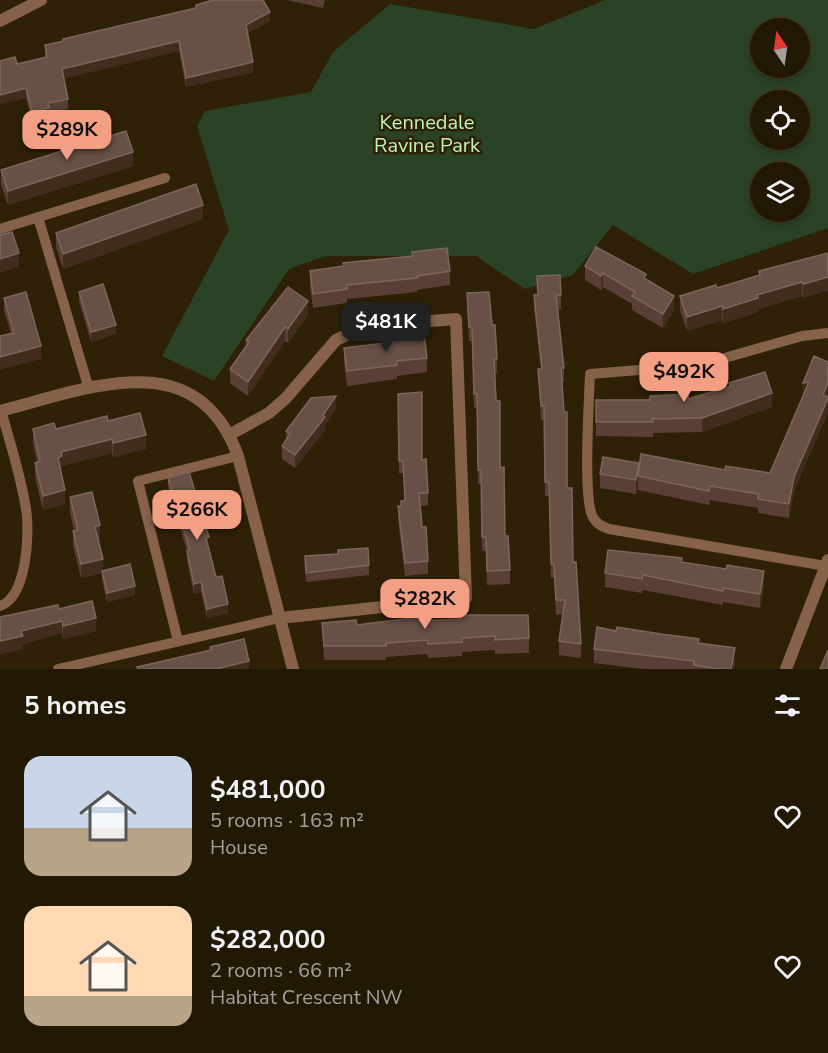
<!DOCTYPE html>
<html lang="en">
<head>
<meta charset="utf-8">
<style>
	body { margin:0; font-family:"Nunito Sans",sans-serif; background:#2a220f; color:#f1f3f6; height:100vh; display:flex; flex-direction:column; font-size:22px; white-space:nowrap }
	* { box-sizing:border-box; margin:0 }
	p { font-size:20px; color:#a2a09a }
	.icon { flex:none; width:33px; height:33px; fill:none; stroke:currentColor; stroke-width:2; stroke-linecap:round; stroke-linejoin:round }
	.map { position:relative; height:669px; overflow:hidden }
	.sheet { display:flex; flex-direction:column; background:#221905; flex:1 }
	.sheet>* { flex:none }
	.needle { width:39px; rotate:347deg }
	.tools { position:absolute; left:750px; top:18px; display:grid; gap:12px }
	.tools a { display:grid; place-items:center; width:60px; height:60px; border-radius:50%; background:#221905; box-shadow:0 3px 9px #0003,0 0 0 2px #3f3827; font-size:30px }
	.price { position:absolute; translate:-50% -51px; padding:0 14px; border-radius:12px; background:#f39f83; color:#111; font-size:20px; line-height:39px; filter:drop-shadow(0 2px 3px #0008) }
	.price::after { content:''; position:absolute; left:50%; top:36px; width:18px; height:14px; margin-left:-9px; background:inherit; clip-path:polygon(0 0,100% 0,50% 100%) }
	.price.active { background:#222; color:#fff }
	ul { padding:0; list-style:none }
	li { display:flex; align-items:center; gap:18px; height:150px; padding:0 24px }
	li span { display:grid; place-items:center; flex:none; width:168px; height:120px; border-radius:18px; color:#555 }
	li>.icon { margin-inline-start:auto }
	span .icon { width:72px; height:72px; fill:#fffc; stroke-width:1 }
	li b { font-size:26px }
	h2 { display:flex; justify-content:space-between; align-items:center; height:72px; padding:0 24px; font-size:26px }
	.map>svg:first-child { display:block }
	.green { fill:#2a4225; fill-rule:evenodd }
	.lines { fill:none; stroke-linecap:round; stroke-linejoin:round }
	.service { stroke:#86624a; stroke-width:10 }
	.minor { stroke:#86624a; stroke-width:12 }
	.wall { fill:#5a3f36 }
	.shaded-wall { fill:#422c1d }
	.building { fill:#695046; stroke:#7c655b; stroke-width:1.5 }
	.labels { text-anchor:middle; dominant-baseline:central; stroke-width:5; stroke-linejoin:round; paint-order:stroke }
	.park-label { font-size:20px; fill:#c0f4b4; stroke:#2e2107 }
</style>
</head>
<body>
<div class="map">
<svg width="828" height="669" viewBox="0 0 828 669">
	<rect width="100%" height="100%" fill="#2e2107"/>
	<path class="green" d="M605,0H828V228L693,274L613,225L573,275L525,289L476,256H326L289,269L214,381L162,356L229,230L197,126L205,111L311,92L333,52L390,4L534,29ZM760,28H800V68H760ZM760,100H800V140H760ZM760,172H800V212H760Z"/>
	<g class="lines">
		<path class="service" d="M38,217L89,389
			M0,229L165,178
			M826,566L609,529C601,526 595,523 592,515C583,495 589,402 590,374L700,365L802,336L828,333
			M0,606C27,597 30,533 26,509C21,476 10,443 1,410
			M178,641L138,481L238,456
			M58,669L280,618"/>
		<path class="minor" d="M0,21L41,0
			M0,411C87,389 196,341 238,456L293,669
			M229,435L269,413L286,398L336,340L366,326L456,319L466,598L280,618
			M786,669L828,560"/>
	</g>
	<path class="wall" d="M287,0H325L323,8Z
		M196,5L270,21L247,33L253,72L186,87L179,51L64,78L68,99V109L49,113V118L32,122L26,98L17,64L45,57V45L63,41V39L196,8Z
		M133,166L8,205L1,184V170Z
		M203,219L63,269L56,247V233Z
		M828,253L803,298L802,296L758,309V312L723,323L722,320L687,331L680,310V296L717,288L759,275V271Z
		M585,266L646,279L674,310L663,328L632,310V304L603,287L601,290L585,280Z
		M310,271H450V285L417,290V292L347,299V303L313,308L310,285Z
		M537,276L561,295V309H558L564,368V382L562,383L567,488L573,562L581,644V658L559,655V641L563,614L556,615L554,578H551L549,496H545L544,420H541L538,369H541L534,309V295H537Z
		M79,292L116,334L91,342L79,301Z
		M467,293L492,325L497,359V373H495L505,536L510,570V584L487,585L486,551H482L481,484H478L477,407L474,408L472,341H469Z
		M4,298L41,359L11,334L4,310Z
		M308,315L288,343L285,341L248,396L230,383V369L246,346V340Z
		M393,337L427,358V372L397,376V379L347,386L344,362V348L393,342Z
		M828,362V412L794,491L789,518L758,513V508L710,500L709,505L638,490V486L636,494L600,488V474L639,463L770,473Z
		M729,383L772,407L702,432L653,433V437L596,436V400L688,399L729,387Z
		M398,394L422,460L428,493V505L420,506L422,527L428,561V574L405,576L398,519V506H401L405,500L403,473H399Z
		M336,409L325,425V430L295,468L282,459V446L286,440V431Z
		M108,421L146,449L113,457L112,453L62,466V471H61L65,504L43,510L35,477V463L37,462L33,443V429H56Z
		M168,478L209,547L216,577L228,613L207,618L201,592L194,594L187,560V551L168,487Z
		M70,497L100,540H98L103,570L135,595L107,602L102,580V573L81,578L73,545V531H74L70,512Z
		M305,556L369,565V575L306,582Z
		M682,562L764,585L760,608L723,602V605L643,590L642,593L605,587V573Z
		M59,609L96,631L63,639L62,633L23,644V649L0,654V617Z
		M419,621L529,638V653L495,654V650L462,652V656L428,658L427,654L386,657V660H324L322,623L357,625Z
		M699,643L735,662L734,669H643L594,663V649Z"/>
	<path class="shaded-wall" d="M270,12V21L246,34V25Z
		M179,41V51L62,79V69Z
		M253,62V72L186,87V78Z
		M26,88V98L0,104V95Z
		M49,108V118L32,122V112Z
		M133,152V166L8,205V191Z
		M203,205V219L63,269V254Z
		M19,253V267L0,273V259Z
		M603,273V287L601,290V276Z
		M828,277V291L803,298V284Z
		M802,282V296L758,309V312L723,323V309L757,295Z
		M674,296V310L663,328V314Z
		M308,301V315L288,343V329Z
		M722,306V320L687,331V317Z
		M116,325V334L91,342V332Z
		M285,327V341L248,396V382Z
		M41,346V359L0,370V357Z
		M809,382L803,397V383Z
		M828,382V396L823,409V395Z
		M772,393V407L702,432V418Z
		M336,396V409L325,425V430L295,468V455Z
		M828,398V412L794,491L789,518V504L794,477Z
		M146,435V449L113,457V443Z
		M112,439V453L62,466V471L58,472V458L61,452Z
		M639,463L638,486L636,494V480Z
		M65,490V504L43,510V496Z
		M100,525V540L95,541V527Z
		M103,559V573L102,571V573L81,578V564Z
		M764,571V585L760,608V594Z
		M201,582V592L194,594V584Z
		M135,586V595L107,602V593Z
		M228,604V613L207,618V609Z
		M96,618V631L63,639V626Z
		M62,621V633L23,644V649L0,654V641L21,631Z
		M735,648L734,669H731Z
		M249,661V669H216Z"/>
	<path class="building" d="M213,0H263L270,12L246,25L253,62L186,78L179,41L62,69L68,99L48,103L49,108L32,112L26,88L0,95V61L15,57L17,64L47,57L45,45L64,41L63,39L196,8V5Z
		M126,131L133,152L8,191L1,170Z
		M196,184L203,205L63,254L56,233Z
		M12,232L19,253L0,259V235Z
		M596,247L646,274L644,278L674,296L663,314L632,296L635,292L603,273L601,276L585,266Z
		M447,248L450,271L417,276V278L347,285V289L313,294L310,271L344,266L343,263L413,256L412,252Z
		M828,253V277L803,284L802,282L757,295L758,298L723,309L722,306L687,317L680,296L716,285L717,288L760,275L759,271Z
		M560,275L561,295H556L564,368H561L564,412H567V488H572L573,562H576L581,644L559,641L565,600H556L554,564H551L549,482H545L544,406H541L538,369H542L534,295H538L537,276Z
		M103,284L116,325L91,332L79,292Z
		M288,287L308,301L288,329L285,327L248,382L230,369L249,342L246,340Z
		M26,292L41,346L0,357V336L14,333L4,298Z
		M489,292L492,325H495L497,359H494L496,401H500V468L504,467L505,536H508L510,570L487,571L486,537H482L481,470H478L477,393L474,394L472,327H469L467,293Z
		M424,333L427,358L397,361V365L347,371L344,348L393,342V337Z
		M814,356L828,362V382L823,395L828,397V398L794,477L789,504L758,499V494L710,486L709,491L638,476L641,454L725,470L726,466L770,473L809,382L803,383Z
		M765,372L772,393L702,418L652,419L653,422H596V400H650V396L688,394V399L731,386L729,383Z
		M422,392V460L426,459L428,493H419L422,527H426L428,561L405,563L398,506H401V501L405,500L403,461H399L398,394Z
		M336,396L323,415L325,417L295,455L282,446L290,434L286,431L311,398Z
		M140,413L146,435L113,443L112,439L61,452L62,456L58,458L65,490L43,496L35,463L40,461L33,429L54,423L56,429L107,416L108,421Z
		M603,457L639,463L636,480L600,474Z
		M189,472L209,537L206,538L216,577L222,576L228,604L207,609L201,582L194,584L187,551L190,550L168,478Z
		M92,492L100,525L95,527L103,559L81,564L73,531L78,530L70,497Z
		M368,548L369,565L306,573L305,556L338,554V550Z
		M608,550L682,558L681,562L726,569L727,565L764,571L760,594L723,588V591L643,575L642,579L605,573Z
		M130,564L135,586L107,593L102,571Z
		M92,601L96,618L63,626L62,621L21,631L23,636L0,641V617L58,605L59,609Z
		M460,615H528L529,638L495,640V636L462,638V642L428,644L427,640L386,643V646H324L322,623L356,620L357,625L419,617V621L460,619Z
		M597,627L616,631L617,627L661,634L699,639L698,643L735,648L731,669H719L694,665V661L594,649Z
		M244,639L249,661L216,669H138L137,667L211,650L210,647Z
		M828,650V669H820Z"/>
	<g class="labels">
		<g class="park-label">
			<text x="427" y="122">Kennedale<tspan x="427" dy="23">Ravine Park</tspan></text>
		</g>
	</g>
</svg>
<div class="tools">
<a><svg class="needle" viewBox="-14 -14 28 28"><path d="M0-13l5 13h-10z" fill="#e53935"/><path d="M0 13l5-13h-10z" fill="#a2a09a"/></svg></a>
<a><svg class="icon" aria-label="locate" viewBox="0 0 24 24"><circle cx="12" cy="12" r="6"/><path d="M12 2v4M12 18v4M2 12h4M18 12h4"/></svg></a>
<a><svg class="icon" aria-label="layers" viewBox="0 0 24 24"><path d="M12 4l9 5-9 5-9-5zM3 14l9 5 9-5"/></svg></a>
</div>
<b class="price" style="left:67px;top:161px">$289K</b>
<b class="price active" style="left:386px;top:353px">$481K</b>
<b class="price" style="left:684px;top:403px">$492K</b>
<b class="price" style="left:197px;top:541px">$266K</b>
<b class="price" style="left:425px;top:630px">$282K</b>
</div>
<section class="sheet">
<h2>5 homes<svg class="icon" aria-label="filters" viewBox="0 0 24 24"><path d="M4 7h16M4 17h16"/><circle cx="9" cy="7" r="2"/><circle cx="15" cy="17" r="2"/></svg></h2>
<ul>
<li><span style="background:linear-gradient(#c9d6e8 60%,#b9a48a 0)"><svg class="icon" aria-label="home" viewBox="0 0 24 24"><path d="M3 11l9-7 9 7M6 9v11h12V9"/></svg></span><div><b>$481,000</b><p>5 rooms · 163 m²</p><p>House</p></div><svg class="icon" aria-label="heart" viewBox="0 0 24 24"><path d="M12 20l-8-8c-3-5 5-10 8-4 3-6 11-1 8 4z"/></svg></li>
<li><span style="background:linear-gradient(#ffd9b3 75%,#b9a48a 0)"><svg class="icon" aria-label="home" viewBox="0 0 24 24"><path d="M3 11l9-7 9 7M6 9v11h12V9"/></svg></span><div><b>$282,000</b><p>2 rooms · 66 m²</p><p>Habitat Crescent NW</p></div><svg class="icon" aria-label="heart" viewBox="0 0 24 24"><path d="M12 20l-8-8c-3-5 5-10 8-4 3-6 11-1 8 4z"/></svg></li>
</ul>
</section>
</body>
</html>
